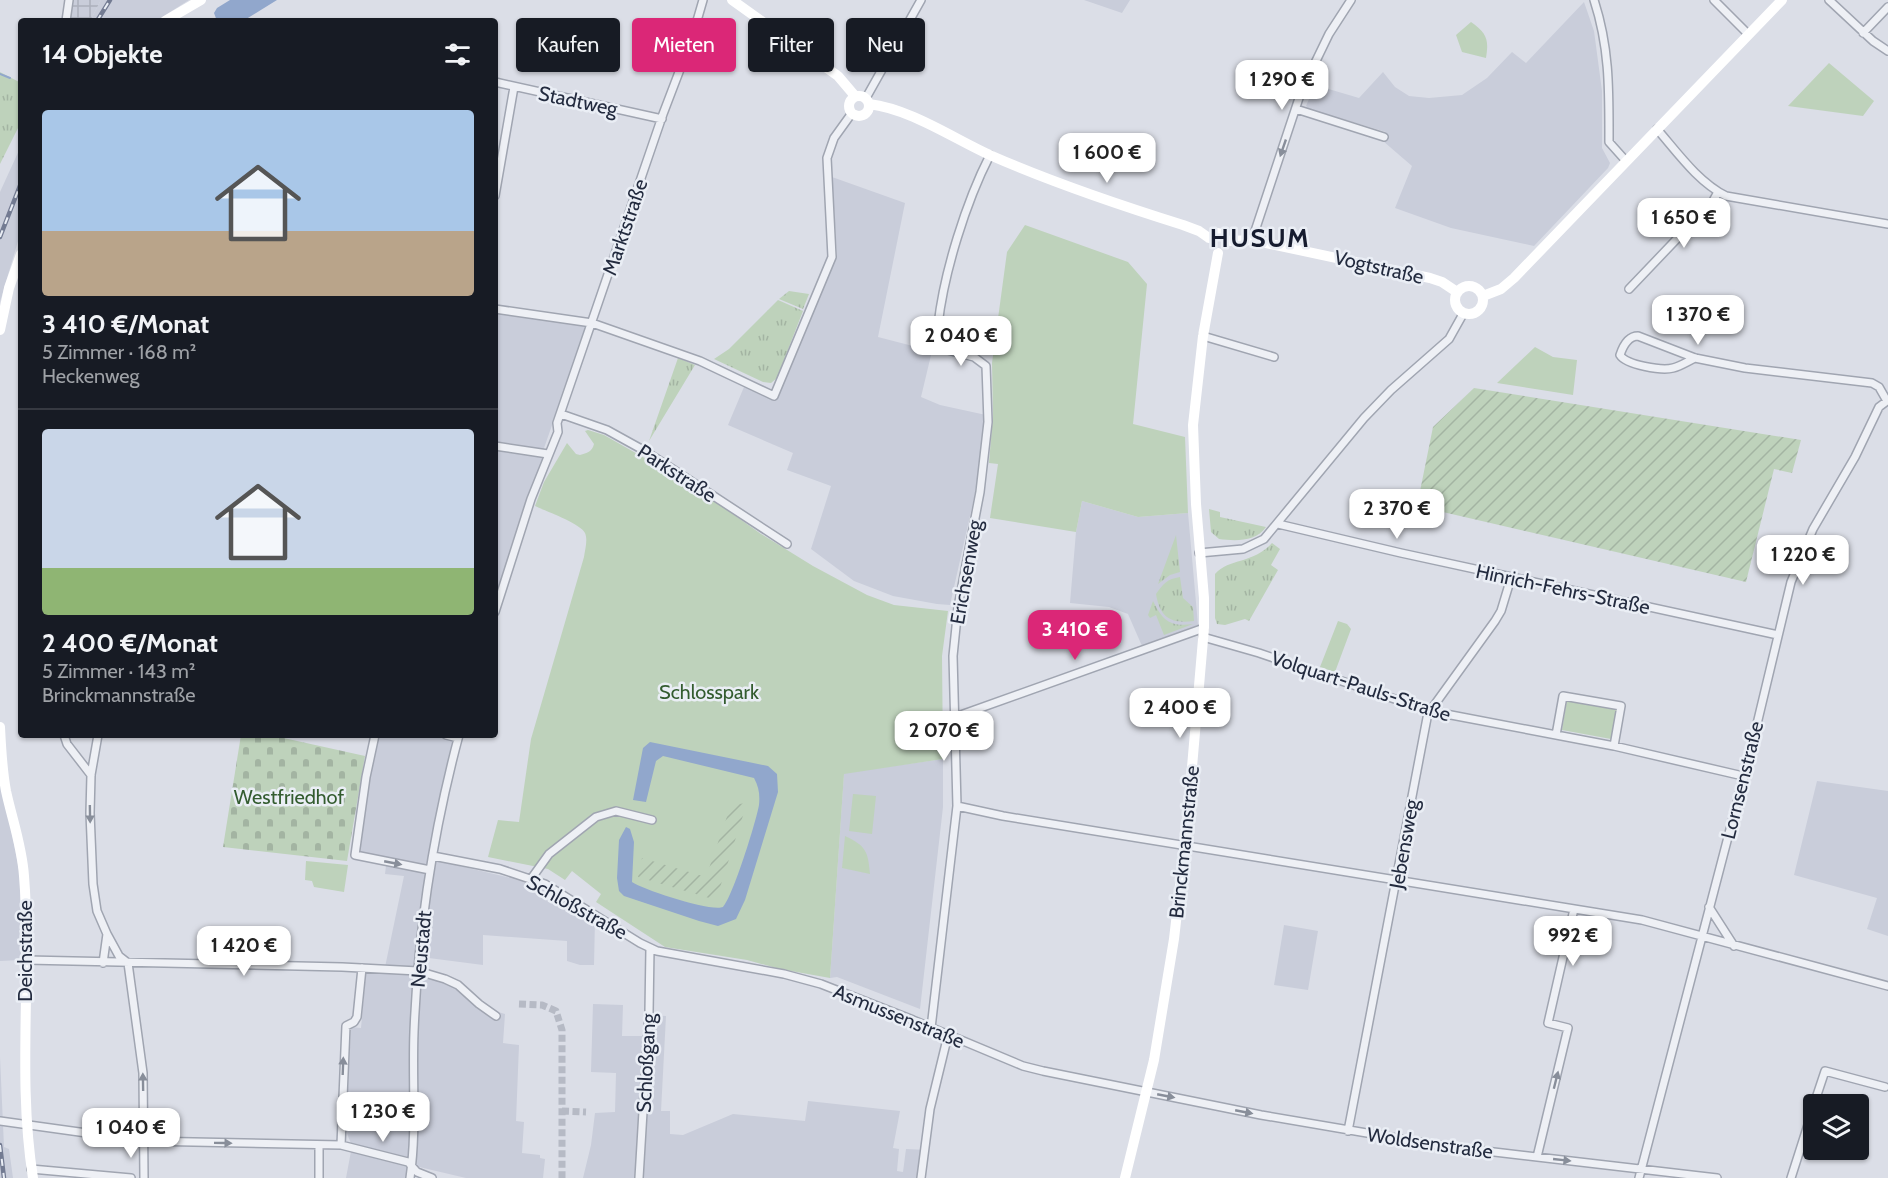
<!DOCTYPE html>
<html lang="de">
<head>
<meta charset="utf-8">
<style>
	body { margin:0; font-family:Cabin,sans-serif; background:#20242c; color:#f1f3f6; height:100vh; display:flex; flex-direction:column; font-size:22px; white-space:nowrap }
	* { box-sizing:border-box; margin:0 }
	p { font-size:20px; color:#9ea1a6 }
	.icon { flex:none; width:33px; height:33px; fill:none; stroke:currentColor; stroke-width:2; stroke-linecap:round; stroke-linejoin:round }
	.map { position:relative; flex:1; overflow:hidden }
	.drawer { position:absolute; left:18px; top:18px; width:480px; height:720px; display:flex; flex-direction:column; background:#171b24; border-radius:6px; box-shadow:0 2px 4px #0004 }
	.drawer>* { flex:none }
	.top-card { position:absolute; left:516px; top:18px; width:570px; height:54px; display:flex; gap:12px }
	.tools { position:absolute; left:1803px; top:1094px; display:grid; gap:12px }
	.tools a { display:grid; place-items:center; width:66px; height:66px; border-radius:6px; background:#171b24; box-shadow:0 2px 4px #0004; font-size:30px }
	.price { position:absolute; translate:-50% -51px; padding:0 14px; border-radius:12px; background:#fff; color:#222; font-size:20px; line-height:39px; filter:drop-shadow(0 2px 3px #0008) }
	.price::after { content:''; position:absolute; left:50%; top:36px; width:18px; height:14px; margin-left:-9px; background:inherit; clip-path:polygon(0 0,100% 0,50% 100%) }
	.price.on { background:#db2777; color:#fff }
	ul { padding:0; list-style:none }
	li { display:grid; align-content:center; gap:12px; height:318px; padding:0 24px }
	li+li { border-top:2px solid #363941 }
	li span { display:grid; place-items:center; height:186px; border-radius:6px; color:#555 }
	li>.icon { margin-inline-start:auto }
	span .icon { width:108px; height:108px; fill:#fffc; stroke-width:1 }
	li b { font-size:26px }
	h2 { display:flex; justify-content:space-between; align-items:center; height:72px; padding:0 24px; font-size:26px }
	.chip { padding:0 21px; border-radius:6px; background:#171b24; box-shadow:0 2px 4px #0004; font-size:21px; line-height:54px }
	.chip.on { background:#db2777; color:#fff }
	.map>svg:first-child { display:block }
	.built { fill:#c9cdda }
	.industrial { fill:url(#industrial-grid) }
	.grass { fill:url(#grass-tufts) }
	.cemetery { fill:url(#cemetery-stones) }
	.park { fill:#bed2bb }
	.garden { fill:url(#garden-furrows) }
	.water { fill:#91a7cc }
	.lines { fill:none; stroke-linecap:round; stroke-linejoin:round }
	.stream { stroke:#91a7cc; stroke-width:2 }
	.street-tunnel { stroke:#b6bac5; stroke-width:7; stroke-dasharray:7 3.5; stroke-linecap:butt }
	.street-casing { stroke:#a0a5b1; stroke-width:10 }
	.street { stroke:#eef0f5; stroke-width:7 }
	.secondary { stroke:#fff; stroke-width:10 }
	.rail-casing { stroke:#737b92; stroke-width:4.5 }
	.rail { stroke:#eaeef5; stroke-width:2; stroke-dasharray:7; stroke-linecap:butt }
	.oneway { fill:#888e9a }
	.labels { text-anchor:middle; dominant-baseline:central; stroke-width:5; stroke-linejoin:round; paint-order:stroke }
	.street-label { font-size:20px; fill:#232b3f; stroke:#eaeef5 }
	.park-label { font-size:20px; fill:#335c2f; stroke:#eaeef5 }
	.district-label { font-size:26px; font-weight:bold; letter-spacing:1.5px; fill:#161c2f; stroke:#eaeef5 }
</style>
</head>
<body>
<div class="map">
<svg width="1888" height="1178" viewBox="0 0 1888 1178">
	<defs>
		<pattern id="industrial-grid" width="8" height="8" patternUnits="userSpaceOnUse" patternTransform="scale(1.5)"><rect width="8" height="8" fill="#c9cdda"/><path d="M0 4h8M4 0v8" fill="none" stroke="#acb0bc"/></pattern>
		<pattern id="grass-tufts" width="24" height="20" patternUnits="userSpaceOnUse" patternTransform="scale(1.5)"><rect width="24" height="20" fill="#bed2bb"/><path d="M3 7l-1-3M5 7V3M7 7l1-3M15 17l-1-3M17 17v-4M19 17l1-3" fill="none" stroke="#a3b4a2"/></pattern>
		<pattern id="cemetery-stones" width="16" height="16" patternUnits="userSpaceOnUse" patternTransform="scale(1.5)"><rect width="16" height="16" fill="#bed2bb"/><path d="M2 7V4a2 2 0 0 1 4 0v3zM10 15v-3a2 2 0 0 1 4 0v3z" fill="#a3b4a2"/></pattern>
		<pattern id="garden-furrows" width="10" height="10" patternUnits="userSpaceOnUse" patternTransform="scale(1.5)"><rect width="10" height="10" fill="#bed2bb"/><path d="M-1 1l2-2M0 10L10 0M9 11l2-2" fill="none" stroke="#a3b4a2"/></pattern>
	</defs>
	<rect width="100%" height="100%" fill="#dbdee7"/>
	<path class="built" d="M101,0H189L156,21H90Z
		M1084,0H1130L1122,13Z
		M1584,2L1594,31L1602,91V148L1610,163L1608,168L1534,246L1451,228L1395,208L1412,166L1383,141L1386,132L1309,109L1306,106L1315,85L1359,98L1383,72L1395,87L1409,96L1429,98L1462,95L1487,78L1512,52L1526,63Z
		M21,146V231L0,302V192Z
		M832,177L905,203L878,337L932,351L921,397L940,405L986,415L984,440L974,498L950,605L937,604L893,596L854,581L811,549L831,486L787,470L793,453L728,425L744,387L777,400L837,255Z
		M495,312L587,325L543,451L495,444Z
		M495,448L544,456L529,498L495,607Z
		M1082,501L1138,517L1188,513L1198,625L1142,646L1128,614L1109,607L1070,603L1076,532Z
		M377,735H436L456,739L429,869L357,854L367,777Z
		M943,759V807L920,1009L837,977L830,978L844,773Z
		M0,772L20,875L21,960L0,961Z
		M1817,781L1888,791V936L1867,929L1877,898L1794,875Z
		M434,860L511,878L544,889L595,919L594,965H580L567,961V941L483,935V965L421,957Z
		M386,866L428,872L414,975L430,978L454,987L478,1006L505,1014L503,1043L519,1045L516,1121L524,1122L522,1153L540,1155V1158L545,1159L543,1178H466L415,1166L408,1178H346L352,1146L346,1131L351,1027L361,1028L366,972H384L404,876L385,874Z
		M1284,925L1318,931L1308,990L1274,985Z
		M593,1004L623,1005L622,1036H650L651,1015L666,1016L661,1111H670V1134L683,1135L733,1114L805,1121L808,1101L900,1111L893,1148L899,1149L897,1171L903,1172L906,1149L927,1150L924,1178H583L591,1145L595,1113L615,1112L616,1073L591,1072Z
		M0,1057L4,1147L9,1149L13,1178H0Z"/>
	<path class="industrial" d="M72,0H101L90,21H70Z"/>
	<path class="grass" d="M0,72L21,83V122L0,164Z
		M789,291L809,294L803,309L779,299Z
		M778,300L803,311L777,378L771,383L763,382L714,359L729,349Z
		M678,358L695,365L649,441Z
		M1209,509L1220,512V517L1266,527C1256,542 1235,541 1219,539L1211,532Z
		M1176,535L1180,572L1170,575L1158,584Z
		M1272,543L1280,549L1271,565L1278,570L1249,621L1245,619L1225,625L1217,624L1215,618V574C1229,558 1253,564 1272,543Z
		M1180,577L1183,598L1193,607L1194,621C1171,624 1160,618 1156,594C1163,584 1167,579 1180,577Z
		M1153,601C1163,621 1170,627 1193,624L1164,635L1156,615L1150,618L1148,615Z"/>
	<path class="cemetery" d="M241,735H270L365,756L347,861L223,847Z"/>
	<path class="park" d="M1471,22C1487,33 1489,40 1486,58L1462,52L1456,35Z
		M1829,63L1874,101L1863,116L1788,106Z
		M1025,225L1128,262L1147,284L1133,424L1185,437L1188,513L1138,517L1082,501L1076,532L990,518L998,464L989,463L993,415L992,363L1007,252Z
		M1535,347L1553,357L1577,360L1573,395L1497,383Z
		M588,430L604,435L692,485L761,534L813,566L867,595L894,605L948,611L942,656L943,759L844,774L830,978L780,969L747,960L665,947L596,902L601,894L572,871L565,880L548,869L488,857L498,820L519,822L531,739L584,557C585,549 588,540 585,533C580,523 545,511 535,506L544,482L567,443L576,454L580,455C587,453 592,452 594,444L585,431Z
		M1338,621L1347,624L1351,629L1335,672L1320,667Z
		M1567,700L1617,709L1611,739L1562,730Z
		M853,794L876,796L872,834L849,831Z
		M845,836C866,846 868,851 870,874L842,868Z
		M306,861L348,865L344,892L314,887L312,881L305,880Z"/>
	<path class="garden" d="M1474,388L1801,440L1792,473L1774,469L1746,582L1417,506L1433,427Z
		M747,803L716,900L638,877L642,858L706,877L731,805Z"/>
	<path class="water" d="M230,0H277L243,21H217L214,13L217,8Z
		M650,742L768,766L777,774L778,792L745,900L736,919L718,926L699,921L624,896L619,891L617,878L619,840L626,827L630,829L634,842L632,882C644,890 711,912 723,907C733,896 756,822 759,805C760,795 759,787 754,778L663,756L656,761L646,802L633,800L643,748Z"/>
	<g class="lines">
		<path class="stream" d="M0,74L10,78"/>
		<path class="street-tunnel" d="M519,1004L542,1005L556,1011L562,1030V1178
			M562,1111L586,1112"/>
		<g class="street-casing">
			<path id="street" d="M1594,0C1610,49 1609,92 1609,142L1626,161
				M1714,0L1748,34
				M1829,0L1873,41L1888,51
				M66,21L69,0
				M1863,33L1888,7
				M495,82L662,119
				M866,98L921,0
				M1296,109L1384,137
				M1657,129C1677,152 1698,182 1726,196L1888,224
				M495,196L514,87
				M1252,240L1301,92L1329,34L1351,0
				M1629,289L1713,201L1718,192
				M495,309L592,323L700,361L774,396L832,257L827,158L834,138L852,113
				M1203,336L1274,357
				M1695,358C1688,361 1681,366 1673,368C1662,371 1626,365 1620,355C1623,346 1628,336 1638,336L1695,358L1745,368L1872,383L1879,387L1887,401
				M561,414L607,430L645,451L787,544
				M495,446L548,454
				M1278,524L1401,553L1778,635
				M1199,553L1243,549L1264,539L1364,418L1391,390L1449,339L1463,314
				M495,612L531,499L558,432L557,423L663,114L692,38L703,0
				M1203,637L1259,653L1430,711L1614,746L1743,776
				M955,717L1204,628
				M64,735L67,744L91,775
				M98,735L91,775L90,813L93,884L97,911L107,934L103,963
				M375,735L366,777L355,855L430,870
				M446,735L458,738
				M1556,735L1563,696L1621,706L1614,746
				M957,806L1003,816L1642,920L1888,986
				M433,856L500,869L545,884L640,943L657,951L784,974L821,984L913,1020L1023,1066L1043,1071L1261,1115L1443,1146L1717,1178
				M531,879L549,854L596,817L616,811L652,820
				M1709,907L1734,946
				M107,934L119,956L128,963
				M27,960L342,967L418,971L445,979L458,985L479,1004L496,1016
				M128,963L143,1073L144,1178
				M931,1028L957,806L953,656L958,607L980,492L988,422L986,366L974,357L940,348C939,340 937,332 938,325C944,272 966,202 990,155
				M1814,1104L1825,1071L1885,1087
				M0,1121L144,1141L341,1145L408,1162L417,1172L432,1178
				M1348,1131L1427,718L1430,711L1495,621L1501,611L1511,578
				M341,1145L346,1026L354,1022L357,1017L362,968
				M1537,1157L1568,1028L1548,1023L1574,909
				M31,1169L131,1178
				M319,1178V1145
				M410,1178C417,1130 412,1081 414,1032C418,932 433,832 459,735
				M639,1178L649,1012L650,948
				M921,1178L930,1109L948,1035
				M1639,1178L1751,749L1791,582L1813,529L1855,457L1879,407L1887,401
				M1791,1178L1814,1106"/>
		</g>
		<use href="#street" class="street"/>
		<path class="secondary" d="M732,0L838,76L855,96
			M165,21L201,0
			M849 106a10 10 0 1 1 20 0a10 10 0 1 1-20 0Z
			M869,104C911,109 954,139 992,156C1054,183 1119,205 1183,225L1199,231L1209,238
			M1209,238L1217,233L1222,234L1227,241
			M1227,241L1252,240L1430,278L1442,282L1457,292
			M1455 300a14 14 0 1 1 28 0a14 14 0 1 1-28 0Z
			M1483,296L1501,289L1514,278L1782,0
			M0,330L9,288L21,254
			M0,727C1,748 2,770 6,791C12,819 22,846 24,876C32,976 17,1078 33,1178
			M1125,1178L1154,1060L1174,939L1187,825L1204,628V598L1196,504L1193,425L1203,336L1218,253"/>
		<g class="rail-casing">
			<path id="rail" d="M97,21L110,0
				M0,237L21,183
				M0,1145L4,1178"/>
		</g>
		<use href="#rail" class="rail"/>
	</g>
	<defs><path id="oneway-solid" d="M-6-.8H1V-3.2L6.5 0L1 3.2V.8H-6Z" transform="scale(1.5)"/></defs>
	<g class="oneway">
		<use href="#oneway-solid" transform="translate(1283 148) rotate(109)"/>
		<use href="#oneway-solid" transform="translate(90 814) rotate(89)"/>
		<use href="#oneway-solid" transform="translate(393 863) rotate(11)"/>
		<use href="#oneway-solid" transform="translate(343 1066) rotate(-88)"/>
		<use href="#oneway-solid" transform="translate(1556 1080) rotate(-76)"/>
		<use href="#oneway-solid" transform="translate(143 1082) rotate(-91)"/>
		<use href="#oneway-solid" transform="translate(1166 1096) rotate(11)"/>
		<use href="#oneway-solid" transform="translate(1244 1112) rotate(11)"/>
		<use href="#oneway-solid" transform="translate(223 1143) rotate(1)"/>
		<use href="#oneway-solid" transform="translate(1562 1160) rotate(6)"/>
	</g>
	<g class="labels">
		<g class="street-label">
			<text transform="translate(578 101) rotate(12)">Stadtweg</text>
			<text transform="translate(625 227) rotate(-71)">Marktstraße</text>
			<text transform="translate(1379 267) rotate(13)">Vogtstraße</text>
			<text transform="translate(677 473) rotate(33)">Parkstraße</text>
			<text transform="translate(966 572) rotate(-80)">Erichsenweg</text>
			<text transform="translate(1563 589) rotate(12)">Hinrich-Fehrs-Straße</text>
			<text transform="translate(1361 686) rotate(18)">Volquart-Pauls-Straße</text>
			<text transform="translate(1742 780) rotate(-76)">Lornsenstraße</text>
			<text transform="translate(1184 842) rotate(-84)">Brinckmannstraße</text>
			<text transform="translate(1404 844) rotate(-80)">Jebensweg</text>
			<text transform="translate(577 907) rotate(29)">Schloßstraße</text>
			<text transform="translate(421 949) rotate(-85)">Neustadt</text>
			<text transform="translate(25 951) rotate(-90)">Deichstraße</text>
			<text transform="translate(899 1016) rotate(22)">Asmussenstraße</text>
			<text transform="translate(646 1063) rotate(-87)">Schloßgang</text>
			<text transform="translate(1430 1143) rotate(8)">Woldsenstraße</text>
		</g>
		<g class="park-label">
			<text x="709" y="692">Schlosspark</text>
			<text x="289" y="797">Westfriedhof</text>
		</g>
		<g class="district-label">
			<text x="1260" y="238">HUSUM</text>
		</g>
	</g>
</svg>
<div class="tools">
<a><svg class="icon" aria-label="layers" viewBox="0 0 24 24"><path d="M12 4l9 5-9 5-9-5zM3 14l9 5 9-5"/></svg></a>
</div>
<b class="price" style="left:1282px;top:111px">1 290 €</b>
<b class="price" style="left:1107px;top:184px">1 600 €</b>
<b class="price" style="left:1684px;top:249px">1 650 €</b>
<b class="price" style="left:1698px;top:346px">1 370 €</b>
<b class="price" style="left:961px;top:367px">2 040 €</b>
<b class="price" style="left:1397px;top:540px">2 370 €</b>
<b class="price" style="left:1803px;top:586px">1 220 €</b>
<b class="price on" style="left:1075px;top:661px">3 410 €</b>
<b class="price" style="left:1180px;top:739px">2 400 €</b>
<b class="price" style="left:944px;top:762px">2 070 €</b>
<b class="price" style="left:1573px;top:967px">992 €</b>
<b class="price" style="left:244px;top:977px">1 420 €</b>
<b class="price" style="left:383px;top:1143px">1 230 €</b>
<b class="price" style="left:131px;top:1159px">1 040 €</b>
<div class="top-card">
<a class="chip">Kaufen</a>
<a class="chip on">Mieten</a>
<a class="chip">Filter</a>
<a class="chip">Neu</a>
</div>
<section class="drawer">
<h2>14 Objekte<svg class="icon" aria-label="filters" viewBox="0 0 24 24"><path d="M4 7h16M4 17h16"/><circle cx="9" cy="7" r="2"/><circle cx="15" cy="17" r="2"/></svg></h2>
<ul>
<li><span style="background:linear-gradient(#a9c7e8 65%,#b9a48a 0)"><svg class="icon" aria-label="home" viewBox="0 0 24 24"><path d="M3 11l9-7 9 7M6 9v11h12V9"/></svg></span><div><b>3 410 €/Monat</b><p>5 Zimmer · 168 m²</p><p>Heckenweg</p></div></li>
<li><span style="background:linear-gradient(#c9d6e8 75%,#8fb573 0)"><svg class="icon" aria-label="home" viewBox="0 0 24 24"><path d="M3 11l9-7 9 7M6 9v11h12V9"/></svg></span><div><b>2 400 €/Monat</b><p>5 Zimmer · 143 m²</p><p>Brinckmannstraße</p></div></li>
</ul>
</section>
</div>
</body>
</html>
